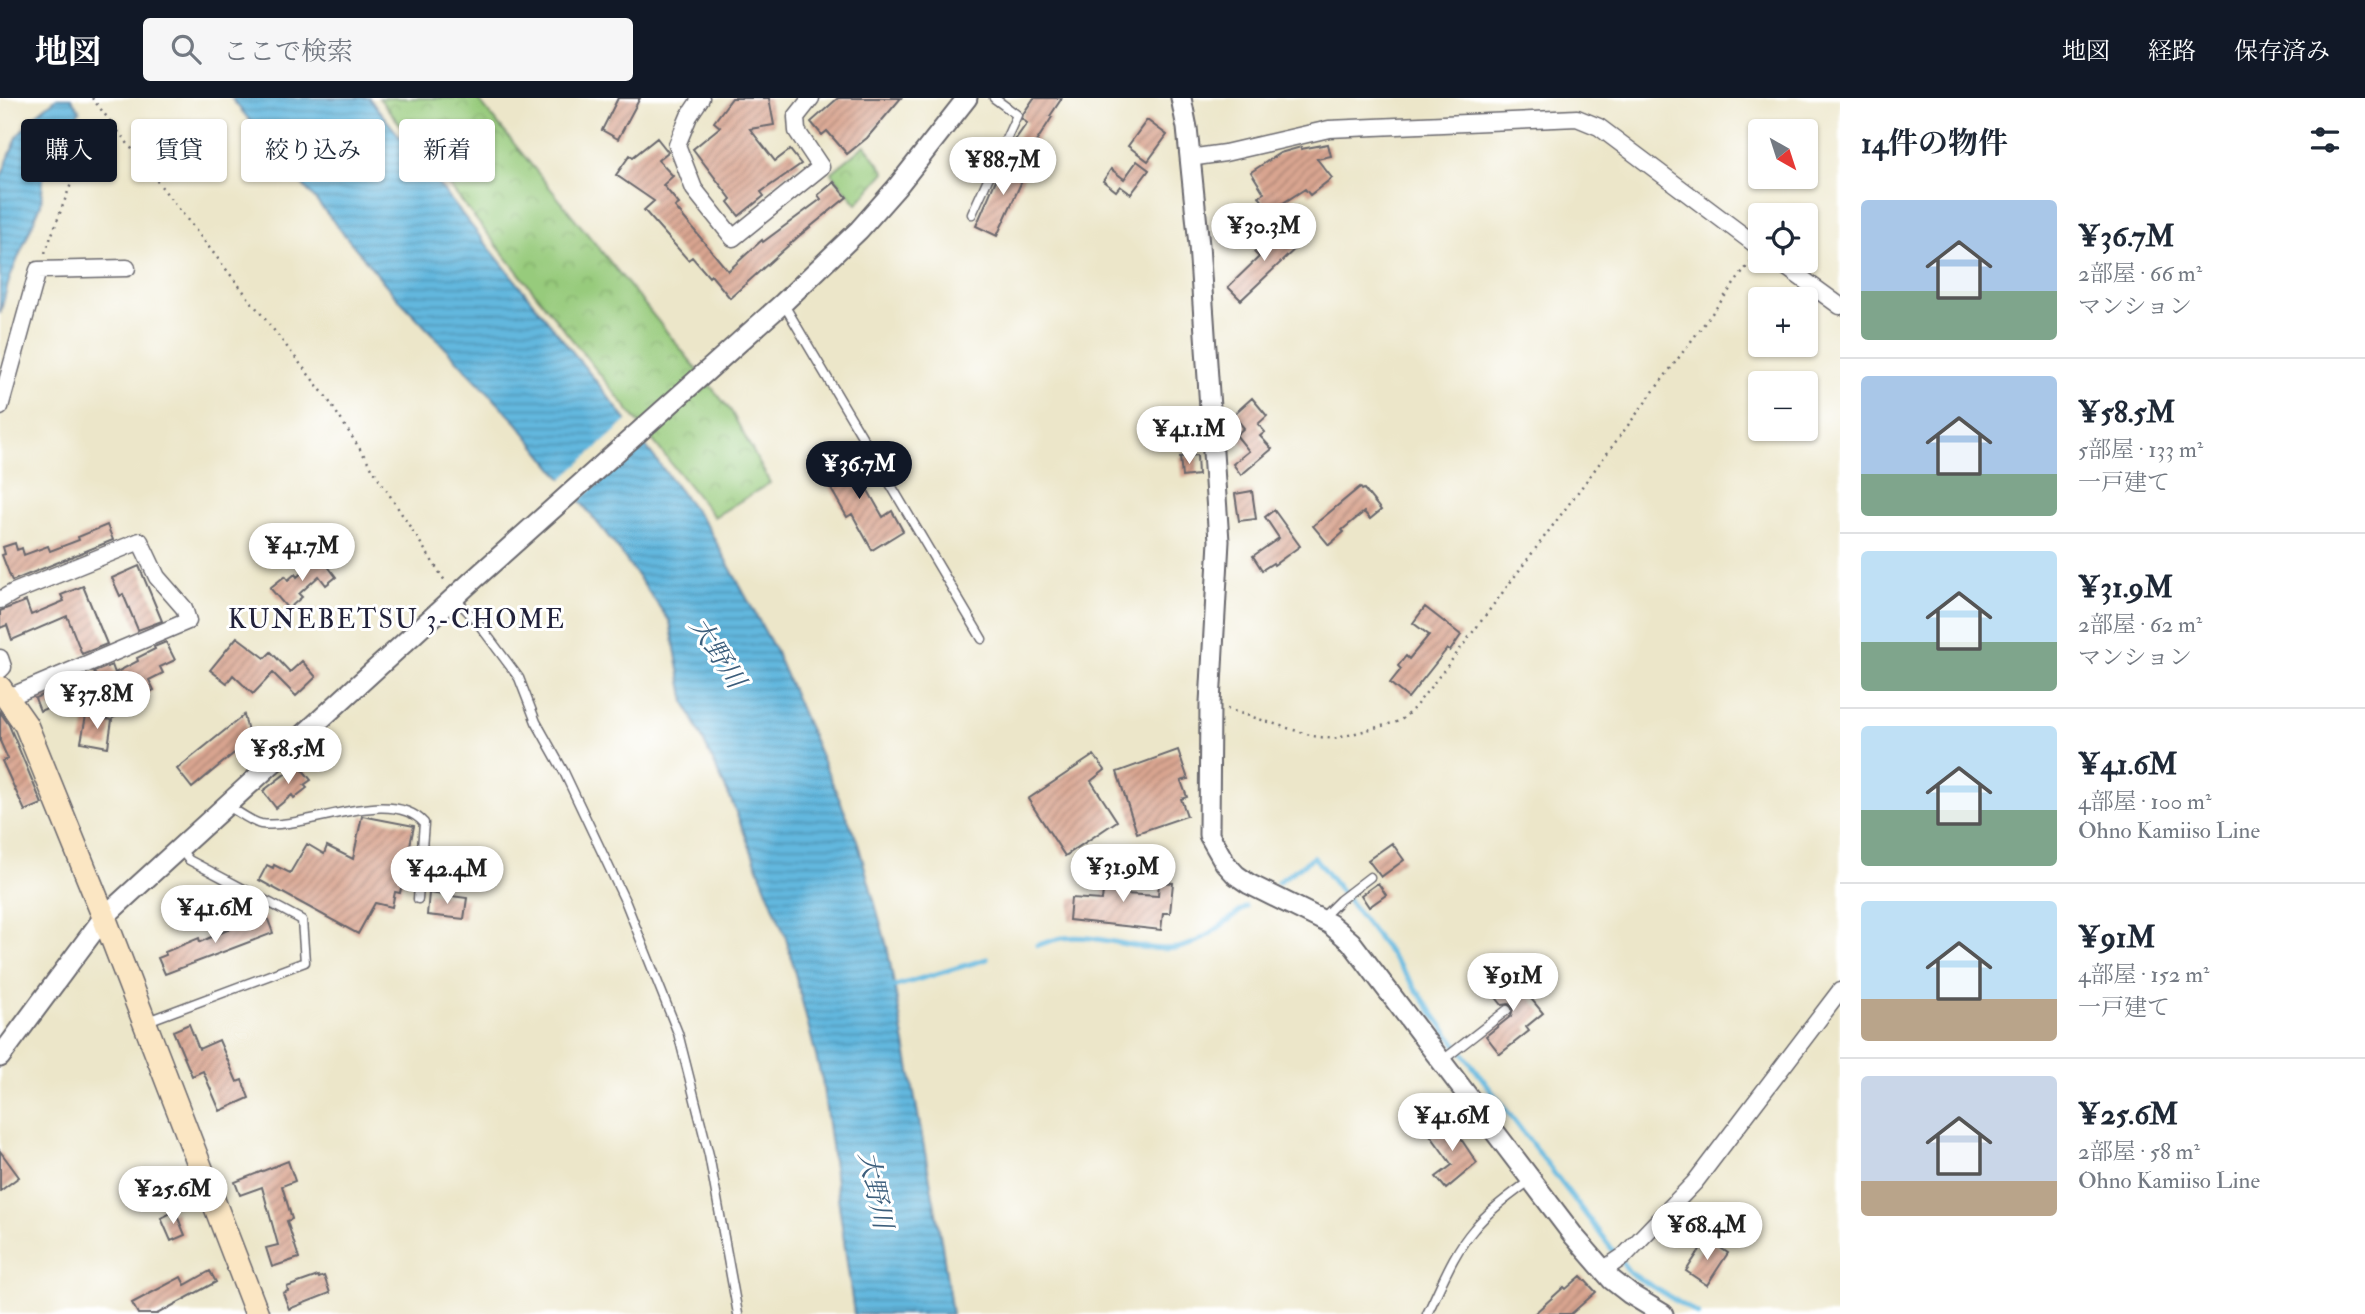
<!DOCTYPE html>
<html lang="ja">
<head>
<meta charset="utf-8">
<style>
	body { margin:0; font-family:"IM FELL Double Pica","Noto Serif JP",serif; background:#f6f6f7; color:#1f2937; height:100vh; display:flex; flex-direction:column; font-size:26px; white-space:nowrap }
	* { box-sizing:border-box; margin:0 }
	p { font-size:23px; color:#747a83 }
	.icon { flex:none; width:38px; height:38px; fill:none; stroke:currentColor; stroke-width:2; stroke-linecap:round; stroke-linejoin:round }
	.map { position:relative; flex:1; overflow:hidden }
	.panel { display:flex; flex-direction:column; background:#fff; width:525px }
	.panel>* { flex:none }
	.top-card { position:absolute; left:21px; top:21px; width:665px; height:63px; display:flex; gap:14px }
	.needle { width:46px; rotate:141deg }
	.fabs { position:absolute; left:1748px; top:21px; display:grid; gap:14px }
	.fabs a { display:grid; place-items:center; width:70px; height:70px; border-radius:7px; background:#fff; box-shadow:0 2px 5px #0004; font-size:35px }
	.price { position:absolute; translate:-50% -60px; padding:0 16px; border-radius:24px; background:#fff; color:#222; font-size:23px; line-height:46px; filter:drop-shadow(0 2px 4px #0008) }
	.price::after { content:''; position:absolute; left:50%; top:42px; width:21px; height:16px; margin-left:-10px; background:inherit; clip-path:polygon(0 0,100% 0,50% 100%) }
	.price.active { background:#111827; color:#fff }
	ul { padding:0; list-style:none }
	li { display:flex; align-items:center; gap:21px; height:175px; padding:0 21px }
	li+li { border-top:2px solid #e0e1e3 }
	li span { display:grid; place-items:center; flex:none; width:196px; height:140px; border-radius:7px; color:#555 }
	li>.icon { margin-inline-start:auto }
	span .icon { width:84px; height:84px; fill:#fffc; stroke-width:1 }
	li b { font-size:30px }
	h2 { display:flex; justify-content:space-between; align-items:center; height:84px; padding:0 21px; font-size:30px }
	.tag { padding:0 24px; border-radius:7px; background:#fff; box-shadow:0 2px 5px #0004; font-size:24px; line-height:63px }
	.tag.active { background:#111827; color:#fff }
	header { display:flex; align-items:center; gap:42px; box-sizing:border-box; height:98px; padding:0 35px; background:#111827; color:#fff }
	header strong { font-size:33px }
	nav { display:flex; gap:38px; margin-inline-start:auto; font-size:24px }
	.search { width:490px; height:63px; background:#f6f6f7; display:flex; align-items:center; gap:18px; box-sizing:border-box; padding:0 24px; border-radius:7px; color:#747a83; font-size:26px }
	main { display:flex; flex:1; min-height:0 }
	.map>svg:first-child { display:block }
	.park { fill:url(#park-crowns); stroke:#5c765b; stroke-width:2 }
	.water { fill:url(#water-rules); stroke:#426c8c; stroke-width:2 }
	.pier { fill:#ece6c9 }
	.lines { fill:none; stroke-linecap:round; stroke-linejoin:round }
	.stream { stroke:#62b7de; stroke-width:5 }
	.building { fill:url(#building-hatch) }
	.service-casing { stroke:#69676d; stroke-width:11 }
	.minor-casing { stroke:#69676d; stroke-width:19 }
	.tertiary-casing { stroke:#69676d; stroke-width:23 }
	.secondary-casing { stroke:#69676d; stroke-width:26 }
	.path { stroke:#69676d; stroke-width:2.5; stroke-dasharray:2 5; stroke-linecap:butt }
	.service { stroke:#fff; stroke-width:8 }
	.minor { stroke:#fff; stroke-width:16 }
	.tertiary { stroke:#fff; stroke-width:19 }
	.secondary { stroke:#fbe6c3; stroke-width:23 }
	.labels { text-anchor:middle; dominant-baseline:central; stroke-width:6; stroke-linejoin:round; paint-order:stroke }
	.neighbourhood-label { font-size:26px; letter-spacing:2px; fill:#22223b; stroke:#fff }
	.water-label { font-size:26px; font-style:italic; fill:#3c5e7c; stroke:#fff }
</style>
</head>
<body>
<header>
<strong>地図</strong>
<div class="search"><svg class="icon" aria-label="search" viewBox="0 0 24 24"><circle cx="10" cy="10" r="6"/><path d="M15 15l6 6"/></svg>ここで検索</div>
<nav><a>地図</a><a>経路</a><a>保存済み</a></nav>
</header>
<main>
<div class="map">
<svg width="1840" height="1216" viewBox="0 0 1840 1216">
	<defs>
		<pattern id="park-crowns" width="20" height="18" patternUnits="userSpaceOnUse" patternTransform="scale(1.75)"><rect width="20" height="18" fill="#97cb7b"/><path d="M2 6a3 3 0 1 1 6 0M12 15a3 3 0 1 1 6 0" fill="none" stroke="#82ae6b"/></pattern>
		<pattern id="water-rules" width="6" height="5" patternUnits="userSpaceOnUse" patternTransform="scale(1.75)"><rect width="6" height="5" fill="#62b7de"/><path d="M0 2.5h6" fill="none" stroke="#5094b5"/></pattern>
		<pattern id="building-hatch" width="6" height="6" patternUnits="userSpaceOnUse" patternTransform="scale(1.75)"><rect width="6" height="6" fill="#d9a590"/><path d="M-1 1l2-2M0 6l6-6M5 7l2-2" fill="none" stroke="#b08677"/></pattern>
	</defs>
	<rect width="100%" height="100%" fill="#fff"/>
	<filter id="ink" filterUnits="userSpaceOnUse"><feTurbulence type="fractalNoise" baseFrequency=".0143" numOctaves="2"/><feDisplacementMap in="SourceGraphic" scale="14" xChannelSelector="R" yChannelSelector="G"/><feConvolveMatrix kernelMatrix="1 2 1 2 8 2 1 2 1" color-interpolation-filters="sRGB"/></filter>
	<filter id="wash" filterUnits="userSpaceOnUse"><feTurbulence type="fractalNoise" baseFrequency=".00686" numOctaves="4" result="noise"/><feDisplacementMap in="SourceGraphic" scale="28" xChannelSelector="R" yChannelSelector="G"/><feGaussianBlur stdDeviation="1.57" result="paint"/><feColorMatrix in="noise" values="0 0 0 0 0 0 0 0 0 0 0 0 0 0 0 0 0 1.4 0 .05"/><feComposite in="paint" operator="in"/></filter>
	<g filter="url(#wash)">
		<rect width="100%" height="100%" fill="#ece6c9"/>
		<path class="park" d="M379,0H477L731,313L770,385L714,419Z
			M865,47L885,74L857,106L831,75Z"/>
		<path class="water" d="M57,0H71L80,13L62,36L75,54L67,61L50,47L45,58L41,106L10,179L0,216V81L17,39L33,19Z
			M231,0H369L600,288L709,431L775,552L857,742L887,848L942,1147L952,1216H854L822,982L786,840L731,702L685,604L670,524L616,448L517,325L392,194Z"/>
		<path class="pier" d="M629,321L646,342L577,405L559,384Z"/>
		<g class="lines">
			<path class="stream" d="M1278,784L1314,759L1402,871L1437,921L1630,1175L1698,1216
				M1037,847C1045,845 1054,841 1063,840C1101,835 1139,855 1177,850C1202,846 1226,823 1246,809
				M889,890L987,861"/>
		</g>
		<g id="blocks">
			<path class="building" d="M618,0H640L618,41L602,32Z
				M732,0H769L774,27L750,31L775,63L790,52L801,66L761,94L764,98L739,118L728,104L731,101L693,51L720,29L714,24Z
				M838,0H901L867,40L847,56L827,33L822,37L811,24Z
				M1034,0H1062L1050,18L1052,19L1031,52L1015,42L1027,25L1022,21L1023,16Z
				M1147,22L1167,37L1148,63L1128,48Z
				M657,40L668,54L658,62L673,78L663,87L679,106L675,109L728,173L762,142L763,144L821,101L818,97L834,84L847,99L799,138L730,200L711,177L709,179L692,159L688,162L644,112L654,103L616,77L630,57L633,59Z
				M1328,46L1331,58L1317,61L1332,80L1310,97L1305,91L1269,114L1259,98L1264,95L1251,74L1280,55L1301,49V51Z
				M1018,57L1031,63L997,138L976,128L998,77L1006,81Z
				M1137,63L1149,72L1131,96L1120,88L1116,93L1103,83L1111,71L1124,81Z
				M1281,129L1298,148L1241,202L1228,189L1259,159L1254,154Z
				M1252,300L1267,318L1258,326L1265,334L1260,338L1272,351L1241,377L1233,366L1249,353L1236,337L1244,330L1233,317Z
				M845,352L883,419L892,413L903,433L872,452L852,416L847,419L818,368Z
				M1197,357L1198,377L1182,379L1180,359Z
				M1360,389L1362,392L1364,391L1381,412L1370,421L1364,414L1342,432L1344,434L1329,447L1313,428Z
				M1252,393L1256,421L1239,423L1235,396Z
				M1274,412L1300,448L1274,467L1273,465L1262,472L1253,458L1279,440L1265,419Z
				M107,427L113,442L12,483L2,457L5,456L3,449L15,445L17,452L22,450L24,457L48,448L50,453L79,442L78,439Z
				M321,459L336,479L326,487L319,478L299,496L302,499L288,511L270,490L285,478L288,482L295,476L297,479Z
				M139,468L162,523L138,532L123,496L120,498L112,480Z
				M83,488L107,546L82,556L67,518L12,542L7,527L0,530V513L26,503L31,517L64,503L61,497Z
				M1425,509L1461,537L1450,553L1447,551L1408,600L1390,585L1401,571L1398,568L1406,558L1409,561L1429,537L1413,525Z
				M237,539L265,560L271,554L290,574L302,563L316,579L296,598L273,575L253,596L233,577L227,585L210,572Z
				M166,544L175,562L160,569L163,575L149,582L154,592L143,597L146,604L113,620L94,574L112,567L115,575L138,563L137,560L155,551L154,549Z
				M51,593L57,606L40,613L35,600Z
				M0,614L9,627L42,706L25,713L2,663L8,661L0,643Z
				M244,617L250,642L192,690L177,671Z
				M86,618L112,622L108,649L81,644Z
				M1178,652L1188,681L1181,683L1187,699L1181,701L1187,718L1137,735L1117,674Z
				M1094,657L1105,672L1091,683L1117,723L1065,758L1028,701Z
				M298,666L311,682L304,687L307,690L294,700L292,697L276,710L263,693Z
				M362,718L414,728L400,795L395,794L392,809L375,805L358,836L259,782L267,767L273,770L274,767L290,775L307,746L324,756L327,748L353,761Z
				M1392,745L1404,762L1381,779L1368,762Z
				M1106,767L1126,770L1125,796L1158,798L1159,784L1173,785L1170,815H1163L1161,832L1069,822L1071,800L1102,802Z
				M1378,785L1386,797L1369,809L1361,797Z
				M429,795L467,800L464,821L427,817Z
				M259,818L260,821L267,819L273,835L165,876L158,860L166,857L165,854L199,840L200,844Z
				M1514,873L1526,889L1523,891L1543,915L1526,929L1529,933L1500,956L1486,938L1511,918L1513,910L1509,906L1502,907L1490,892Z
				M189,926L199,951L219,942L237,984L242,982L249,1000L220,1013L203,973L192,978L173,933Z
				M1447,1020L1477,1065L1446,1091L1436,1079L1452,1067L1428,1034Z
				M0,1053L19,1079L0,1093Z
				M288,1063L295,1083L282,1088L292,1121L287,1123L299,1160L272,1169L266,1150L278,1147L262,1089L240,1097L235,1084Z
				M175,1113L185,1137L171,1143L161,1120Z
				M1707,1141L1728,1155L1707,1187L1686,1173Z
				M210,1173L216,1184L157,1216H138L132,1205L181,1179L185,1187Z
				M318,1178L319,1180L324,1178L330,1195L289,1211L283,1195L288,1193L287,1189Z
				M1581,1178L1596,1194L1571,1216H1534L1564,1189L1566,1191Z"/>
		</g>
	</g>
	<g filter="url(#ink)">
		<use href="#blocks" fill-opacity="0" stroke="#69676d" stroke-width="2"/>
		<g class="lines">
			<g class="service-casing">
				<path id="service" d="M972,116L1017,17L994,0
					M783,205L982,541
					M455,500L475,521L519,580L536,624L564,674L626,805L678,935L709,1057L738,1216
					M228,708C237,713 251,724 261,726C307,732 390,687 424,725L418,801
					M1321,821L1340,802L1370,779
					M145,924L305,864L302,822L189,762L179,750
					M1443,962L1507,912
					M1427,1216C1441,1188 1453,1155 1474,1131C1490,1111 1512,1096 1532,1081"/>
			</g>
			<g class="minor-casing">
				<path id="minor" d="M701,0L689,18L677,47L694,91L733,140L821,69L797,33L796,19L811,0
					M1189,60L1225,55L1329,31L1577,20L1599,29L1760,150
					M1778,163L1840,208
					M0,309L38,172L127,170
					M0,502L14,494L140,443L157,479L184,510L188,523L9,599
					M0,560L3,569L0,572
					M1603,1172L1624,1158L1695,1084L1840,893"/>
			</g>
			<g class="tertiary-casing">
				<path id="tertiary" d="M1181,0L1187,30L1199,147L1219,443L1210,605L1209,737L1225,765L1236,777L1249,786L1330,826L1351,844L1573,1137L1612,1182L1630,1196L1663,1216
					M0,959L104,819L471,484L783,205L859,132L897,89L967,0"/>
			</g>
			<g class="secondary-casing">
				<path id="secondary" d="M0,590L26,627L104,819L257,1216"/>
			</g>
			<path class="path" d="M92,0L327,300L445,483
				M45,155L78,67L117,31
				M1227,611L1313,638L1334,641L1400,623L1414,610L1455,558L1752,162"/>
			<use href="#service" class="service"/>
			<use href="#minor" class="minor"/>
			<use href="#tertiary" class="tertiary"/>
			<use href="#secondary" class="secondary"/>
		</g>
	</g>
	<g class="labels">
		<g class="neighbourhood-label">
			<text x="397" y="522">KUNEBETSU 3-CHOME</text>
		</g>
		<g class="water-label">
			<text transform="translate(717 555) rotate(57)">大野川</text>
			<text transform="translate(875 1092) rotate(78)">大野川</text>
		</g>
	</g>
</svg>
<div class="fabs">
<a><svg class="needle" viewBox="-14 -14 28 28"><path d="M0-13l5 13h-10z" fill="#e53935"/><path d="M0 13l5-13h-10z" fill="#747a83"/></svg></a>
<a><svg class="icon" aria-label="locate" viewBox="0 0 24 24"><circle cx="12" cy="12" r="6"/><path d="M12 2v4M12 18v4M2 12h4M18 12h4"/></svg></a>
<a>+</a>
<a>−</a>
</div>
<b class="price" style="left:1003px;top:99px">¥88.7M</b>
<b class="price" style="left:1264px;top:165px">¥30.3M</b>
<b class="price" style="left:1189px;top:368px">¥41.1M</b>
<b class="price active" style="left:859px;top:403px">¥36.7M</b>
<b class="price" style="left:302px;top:485px">¥41.7M</b>
<b class="price" style="left:97px;top:633px">¥37.8M</b>
<b class="price" style="left:288px;top:688px">¥58.5M</b>
<b class="price" style="left:1123px;top:806px">¥31.9M</b>
<b class="price" style="left:447px;top:808px">¥42.4M</b>
<b class="price" style="left:215px;top:847px">¥41.6M</b>
<b class="price" style="left:1513px;top:915px">¥91M</b>
<b class="price" style="left:1452px;top:1055px">¥41.6M</b>
<b class="price" style="left:173px;top:1128px">¥25.6M</b>
<b class="price" style="left:1707px;top:1164px">¥68.4M</b>
<div class="top-card">
<a class="tag active">購入</a>
<a class="tag">賃貸</a>
<a class="tag">絞り込み</a>
<a class="tag">新着</a>
</div>
</div>
<section class="panel">
<h2>14件の物件<svg class="icon" aria-label="filters" viewBox="0 0 24 24"><path d="M4 7h16M4 17h16"/><circle cx="9" cy="7" r="2"/><circle cx="15" cy="17" r="2"/></svg></h2>
<ul>
<li><span style="background:linear-gradient(#a9c7e8 65%,#7fa58c 0)"><svg class="icon" aria-label="home" viewBox="0 0 24 24"><path d="M3 11l9-7 9 7M6 9v11h12V9"/></svg></span><div><b>¥36.7M</b><p>2部屋 · 66 m²</p><p>マンション</p></div></li>
<li><span style="background:linear-gradient(#a9c7e8 70%,#7fa58c 0)"><svg class="icon" aria-label="home" viewBox="0 0 24 24"><path d="M3 11l9-7 9 7M6 9v11h12V9"/></svg></span><div><b>¥58.5M</b><p>5部屋 · 133 m²</p><p>一戸建て</p></div></li>
<li><span style="background:linear-gradient(#bfe0f5 65%,#7fa58c 0)"><svg class="icon" aria-label="home" viewBox="0 0 24 24"><path d="M3 11l9-7 9 7M6 9v11h12V9"/></svg></span><div><b>¥31.9M</b><p>2部屋 · 62 m²</p><p>マンション</p></div></li>
<li><span style="background:linear-gradient(#bfe0f5 60%,#7fa58c 0)"><svg class="icon" aria-label="home" viewBox="0 0 24 24"><path d="M3 11l9-7 9 7M6 9v11h12V9"/></svg></span><div><b>¥41.6M</b><p>4部屋 · 100 m²</p><p>Ohno Kamiiso Line</p></div></li>
<li><span style="background:linear-gradient(#bfe0f5 70%,#b9a48a 0)"><svg class="icon" aria-label="home" viewBox="0 0 24 24"><path d="M3 11l9-7 9 7M6 9v11h12V9"/></svg></span><div><b>¥91M</b><p>4部屋 · 152 m²</p><p>一戸建て</p></div></li>
<li><span style="background:linear-gradient(#c9d6e8 75%,#b9a48a 0)"><svg class="icon" aria-label="home" viewBox="0 0 24 24"><path d="M3 11l9-7 9 7M6 9v11h12V9"/></svg></span><div><b>¥25.6M</b><p>2部屋 · 58 m²</p><p>Ohno Kamiiso Line</p></div></li>
</ul>
</section>
</main>
</body>
</html>
